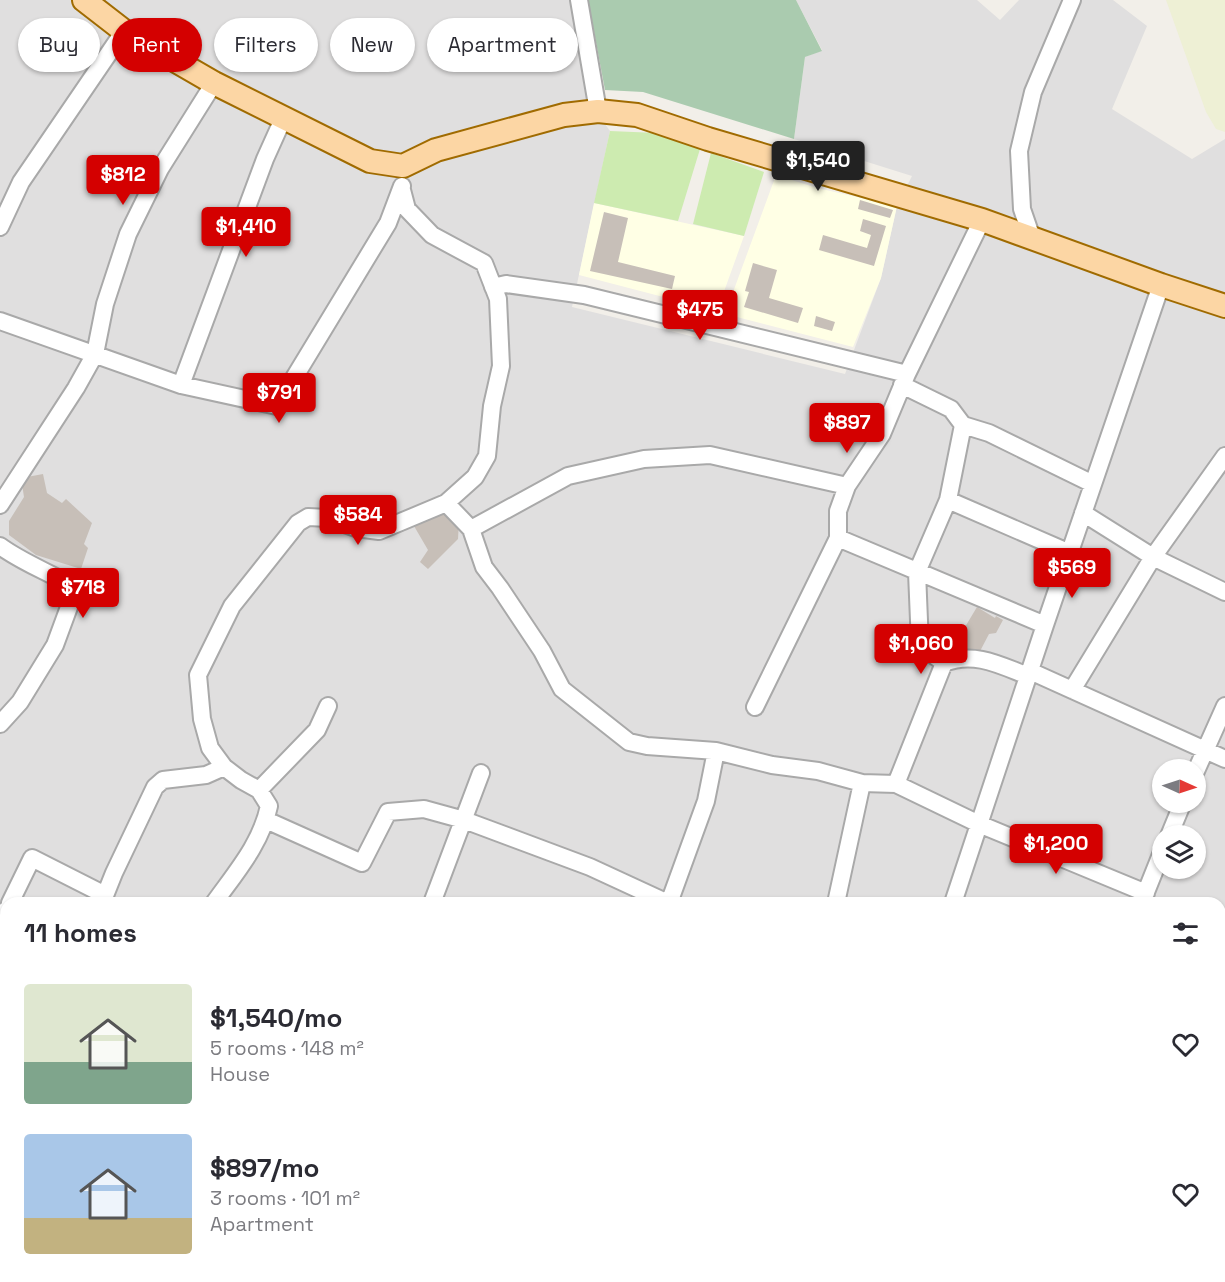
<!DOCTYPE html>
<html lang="en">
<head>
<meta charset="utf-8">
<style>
	body { margin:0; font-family:"Space Grotesk",sans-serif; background:#f2f2f3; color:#2b2b33; height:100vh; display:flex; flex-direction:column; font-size:22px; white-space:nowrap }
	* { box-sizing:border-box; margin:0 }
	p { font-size:20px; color:#7c7c81 }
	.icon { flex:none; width:33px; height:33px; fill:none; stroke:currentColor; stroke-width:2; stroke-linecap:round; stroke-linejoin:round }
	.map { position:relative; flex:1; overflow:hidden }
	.side { position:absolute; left:0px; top:897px; width:1226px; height:386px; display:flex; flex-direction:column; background:#fff; border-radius:18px 18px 0 0; box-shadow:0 2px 4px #0004 }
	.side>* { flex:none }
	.top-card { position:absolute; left:18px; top:18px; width:600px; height:54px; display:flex; gap:12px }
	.needle { width:39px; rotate:93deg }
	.controls { position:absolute; left:1152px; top:759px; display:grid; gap:12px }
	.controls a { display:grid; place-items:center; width:54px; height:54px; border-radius:50%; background:#fff; box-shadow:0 2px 4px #0004; font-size:30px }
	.price { position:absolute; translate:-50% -51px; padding:0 14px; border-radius:6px; background:#d40000; color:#fff; font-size:20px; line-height:39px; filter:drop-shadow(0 2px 3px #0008) }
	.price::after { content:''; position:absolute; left:50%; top:36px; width:18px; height:14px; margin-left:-9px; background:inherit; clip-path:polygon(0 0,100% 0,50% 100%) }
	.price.selected { background:#222; color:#fff }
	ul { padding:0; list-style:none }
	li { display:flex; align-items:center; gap:18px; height:150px; padding:0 24px }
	li span { display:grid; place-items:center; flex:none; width:168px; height:120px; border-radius:6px; color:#555 }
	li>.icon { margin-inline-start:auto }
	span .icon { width:72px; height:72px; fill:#fffc; stroke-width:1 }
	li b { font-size:26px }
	h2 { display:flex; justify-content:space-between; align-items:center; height:72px; padding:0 24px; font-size:26px }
	.pill { padding:0 21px; border-radius:27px; background:#fff; box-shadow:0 2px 4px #0004; font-size:21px; line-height:54px }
	.pill.selected { background:#d40000; color:#fff }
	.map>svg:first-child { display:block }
	.residential { fill:#e0dfdf; fill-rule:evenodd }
	.education { fill:#ffffe5 }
	.farmland { fill:#eef0d5 }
	.grass { fill:#cdebb0 }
	.cemetery { fill:#aacbaf }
	.building { fill:#c7bfb8 }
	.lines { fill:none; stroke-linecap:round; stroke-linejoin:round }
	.minor-casing { stroke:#a9a9a9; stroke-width:20 }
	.major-casing { stroke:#a06b00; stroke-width:26 }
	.minor { stroke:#fff; stroke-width:16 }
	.major { stroke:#fcd6a4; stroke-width:22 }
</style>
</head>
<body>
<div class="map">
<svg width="1225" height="1282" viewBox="0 0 1225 1282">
	<rect width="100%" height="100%" fill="#f2efe9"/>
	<path class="residential" d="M0,0H570L586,98L610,131L572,307L845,374L881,278L897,206L912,176L794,139L805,57L822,50L796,0H977L1000,20L1019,0H1113L1147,26L1112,109L1192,159L1225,139V1159L1222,1158L1220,1163V903H6V1276L1174,1277L1172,1282H0ZM1162,770H1196V802H1162ZM1162,836H1196V868H1162Z"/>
	<path class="education" d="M776,175L817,188L897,206L881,278L853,347L725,314Z
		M594,203L744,236L717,311L579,275Z"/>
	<path class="farmland" d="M1166,0H1225V132L1216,129L1206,112Z"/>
	<path class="grass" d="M610,131L657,133L700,149L678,221L594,203Z
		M711,153L764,172L744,236L693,224Z"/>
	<path class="cemetery" d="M588,0H796L822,51L805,57L794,139L643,92L605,90Z"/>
	<path class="building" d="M860,200L893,210L890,218L858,209Z
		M604,212L628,218L618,262L675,276L672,289L590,271Z
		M863,219L886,226L874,266L819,250L823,235L867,248L871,235L860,231Z
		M753,263L777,270L769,298L803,308L798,323L744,307L749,292L745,291Z
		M816,316L835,322L832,331L814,326Z
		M43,474L47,493L62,503L66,499L92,523L84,544L88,548L81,569L36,555L9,535V521L24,497L22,484L27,477Z
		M449,511L459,521L458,539L428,569L420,562L428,550L414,526Z
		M977,607L995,618L996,616L1003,620L996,633L989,634L978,655L950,652Z"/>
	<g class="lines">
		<g class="minor-casing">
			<path id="minor" d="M579,0L598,111
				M0,227L21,182L124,31
				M1032,238L1022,209L1019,151L1033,92L1072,0
				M493,287L506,284L584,295L907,374
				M0,321L181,385L277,406L388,223L402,186
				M181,385L265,159L283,119
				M963,425L989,433L1093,484
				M948,500L1070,553
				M446,503L471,529L484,567L500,588L542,651L562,689L629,742L647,746L716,751L772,765L818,771L862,783L896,784L979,824L1146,893
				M0,505L76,388L95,354L105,304L128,234L160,169L214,83
				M1083,513L1153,557L1225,592
				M471,529L568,476L644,459L710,455L847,486
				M838,538L1045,625
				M0,546C23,563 51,573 76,588L55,645L20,702L0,724
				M944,663C974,651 1000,665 1028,676
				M1030,671L1225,759
				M1072,690L1153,557L1225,456
				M755,707L838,538V511L847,486L882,434L907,374L982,220
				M1196,771L1225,706
				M896,784L944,663L920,645L917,572L948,500L963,425L951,409L902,385
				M259,790L317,730L328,706
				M266,820L362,863L388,812L424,809L464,820L590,867L668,903
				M1169,836L1183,802
				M1142,902L1162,852
				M10,903L32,858L105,895
				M102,903L114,873L155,787L163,780L206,775L224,767
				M214,903C236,872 261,844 269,806L259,790L241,780L224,767L210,748L202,719L198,675L232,606L298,523L308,517L328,518L356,528L379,531L446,503L475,477L487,456L492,406L501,366L498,299L484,263L432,235L407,209L402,190
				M432,903L481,773
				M669,903L706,801L716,751
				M836,903L862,783
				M953,903L1045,625L1161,285
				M0,922L6,910
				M1220,1004H1225
				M0,1136L6,1138
				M643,1276L678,1282
				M36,1282L39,1276
				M224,1282L226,1276
				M316,1282L318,1276
				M713,1282L715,1276
				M838,1282L840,1276
				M1031,1282L1033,1276"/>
		</g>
		<g class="major-casing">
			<path id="major" d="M84,0L124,31L214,83L370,161L403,166L436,150L564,115L598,111L637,115L708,139L982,220L1161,285L1225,306"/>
		</g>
		<use href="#minor" class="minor"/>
		<use href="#major" class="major"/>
	</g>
</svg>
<div class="controls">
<a><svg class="needle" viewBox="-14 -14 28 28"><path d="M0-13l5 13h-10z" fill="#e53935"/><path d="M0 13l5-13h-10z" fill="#7c7c81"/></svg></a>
<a><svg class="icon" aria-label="layers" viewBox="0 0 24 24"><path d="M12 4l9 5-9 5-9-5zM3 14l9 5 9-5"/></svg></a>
</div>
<b class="price selected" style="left:818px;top:192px">$1,540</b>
<b class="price" style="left:123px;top:206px">$812</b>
<b class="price" style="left:246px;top:258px">$1,410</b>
<b class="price" style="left:700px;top:341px">$475</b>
<b class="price" style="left:279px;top:424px">$791</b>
<b class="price" style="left:847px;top:454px">$897</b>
<b class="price" style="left:358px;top:546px">$584</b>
<b class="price" style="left:1072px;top:599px">$569</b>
<b class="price" style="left:83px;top:619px">$718</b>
<b class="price" style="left:921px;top:675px">$1,060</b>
<b class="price" style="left:1056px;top:875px">$1,200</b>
<div class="top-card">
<a class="pill">Buy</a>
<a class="pill selected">Rent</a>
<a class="pill">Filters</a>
<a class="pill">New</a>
<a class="pill">Apartment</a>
</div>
<section class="side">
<h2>11 homes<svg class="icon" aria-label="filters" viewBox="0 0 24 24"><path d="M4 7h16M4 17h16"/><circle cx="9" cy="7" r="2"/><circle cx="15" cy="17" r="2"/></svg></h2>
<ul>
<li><span style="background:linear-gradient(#dfe7d0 65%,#7fa58c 0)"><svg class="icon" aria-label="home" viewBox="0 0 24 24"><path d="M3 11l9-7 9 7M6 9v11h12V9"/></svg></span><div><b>$1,540/mo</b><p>5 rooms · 148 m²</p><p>House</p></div><svg class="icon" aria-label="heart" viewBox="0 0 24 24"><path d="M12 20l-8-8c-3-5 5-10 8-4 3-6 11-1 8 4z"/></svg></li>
<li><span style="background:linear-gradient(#a9c7e8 70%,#c2b280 0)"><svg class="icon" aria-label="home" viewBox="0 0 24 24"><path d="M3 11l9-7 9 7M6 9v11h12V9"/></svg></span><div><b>$897/mo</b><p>3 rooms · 101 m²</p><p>Apartment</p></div><svg class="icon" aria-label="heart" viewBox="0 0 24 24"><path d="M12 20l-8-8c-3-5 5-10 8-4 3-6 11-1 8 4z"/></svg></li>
</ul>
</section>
</div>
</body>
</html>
